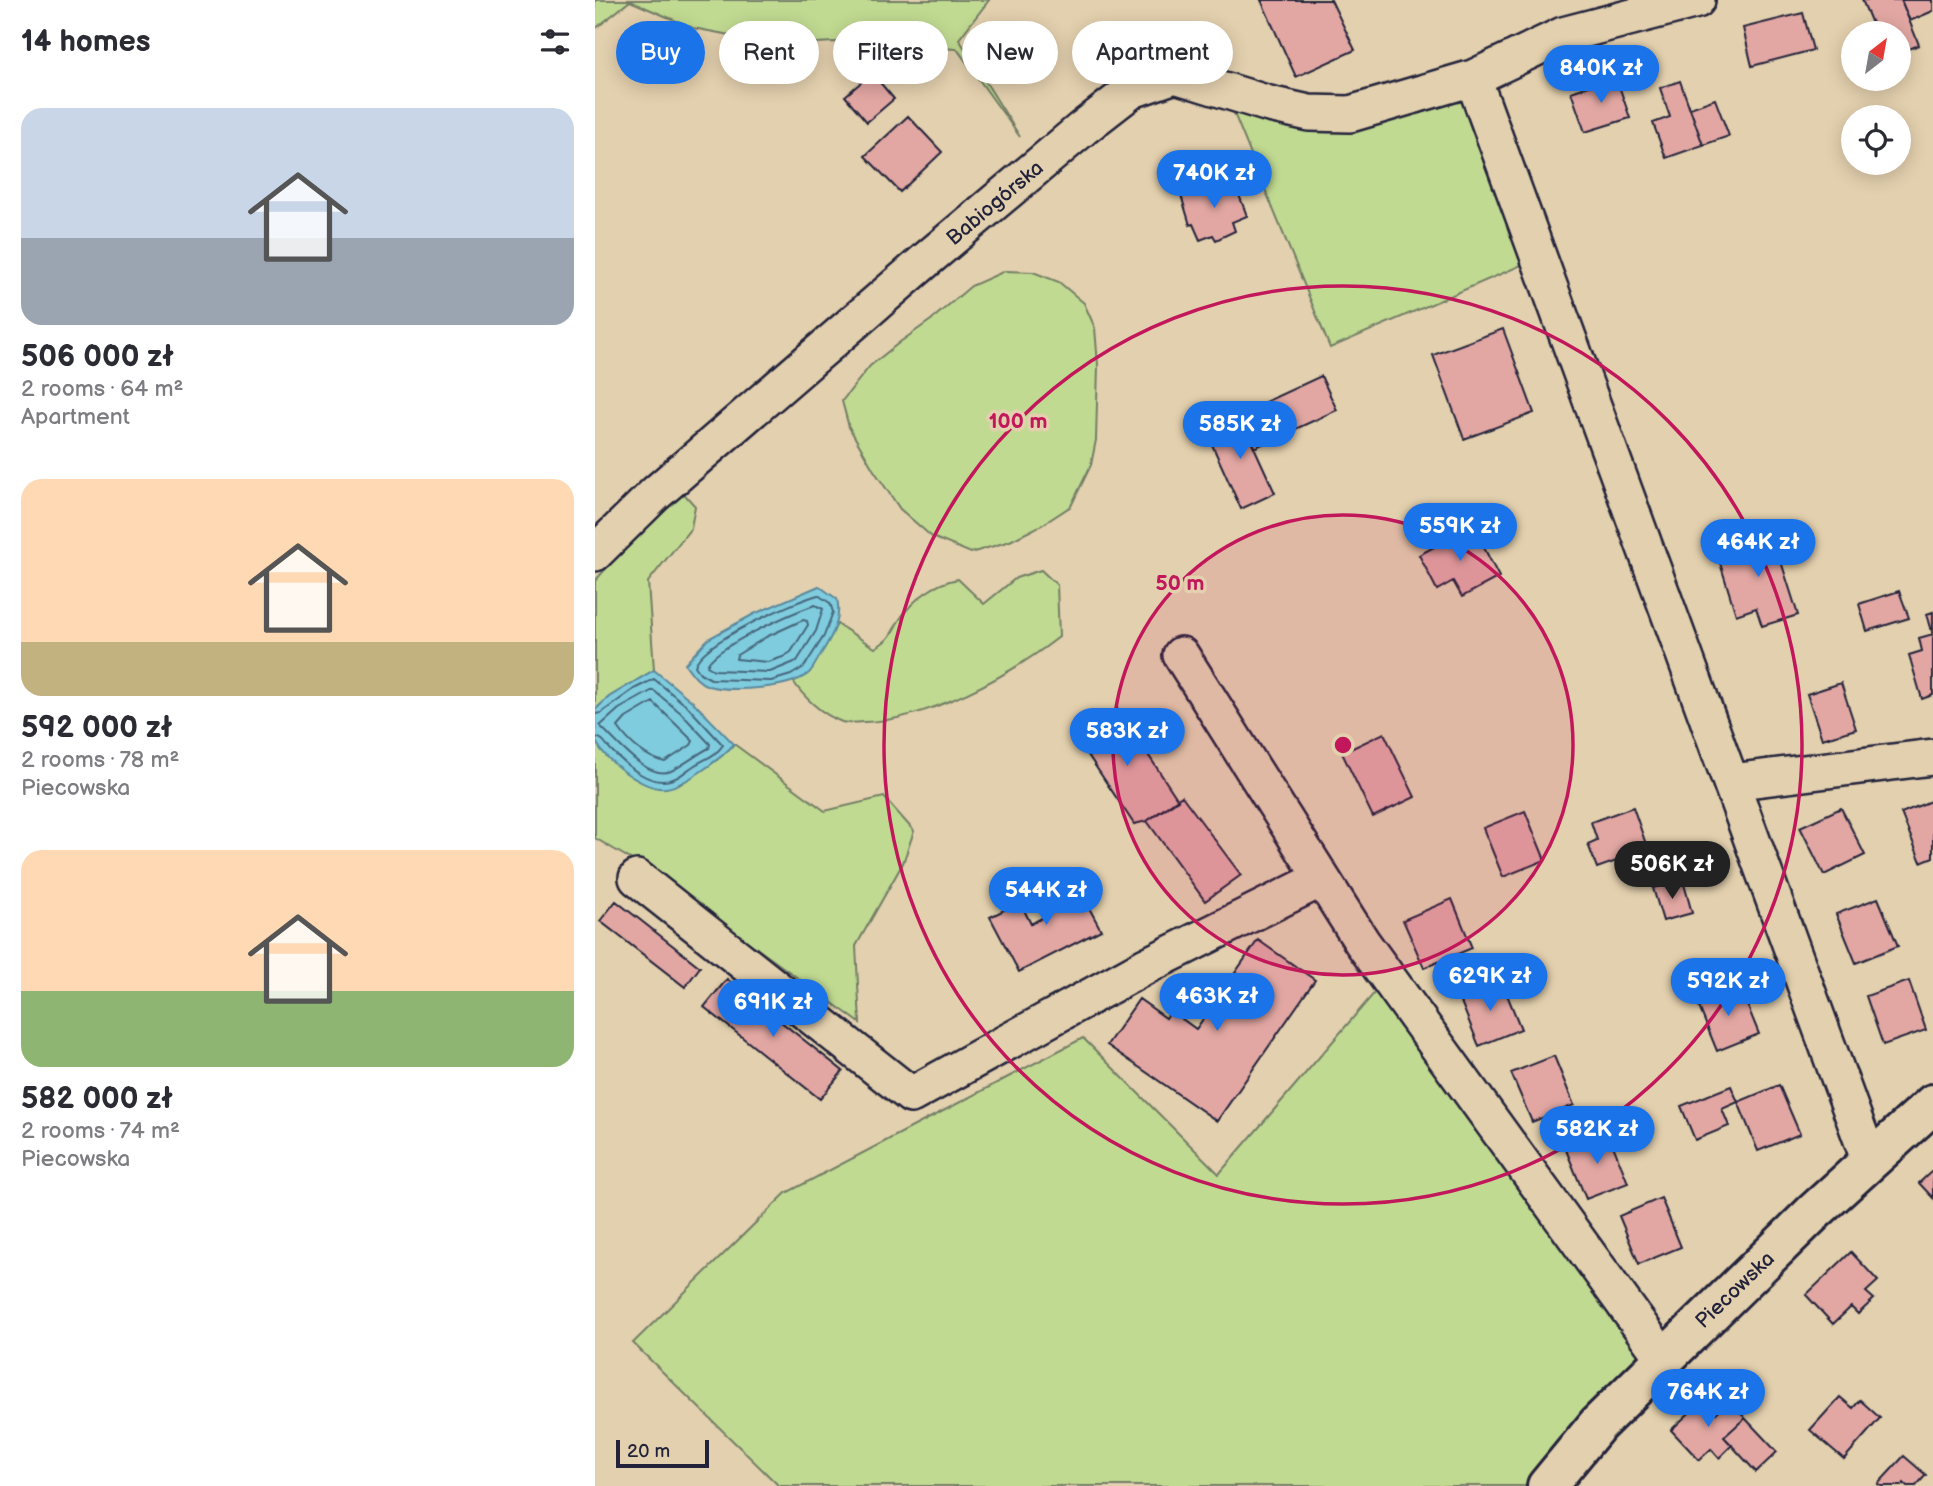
<!DOCTYPE html>
<html lang="en">
<head>
<meta charset="utf-8">
<style>
	body { margin:0; font-family:"Balsamiq Sans",sans-serif; background:#f7f7f7; color:#2b2b33; height:100vh; display:flex; flex-direction:column; font-size:26px; white-space:nowrap }
	* { box-sizing:border-box; margin:0 }
	p { font-size:23px; color:#7c7c81 }
	.icon { flex:none; width:38px; height:38px; fill:none; stroke:currentColor; stroke-width:2; stroke-linecap:round; stroke-linejoin:round }
	.map { position:relative; flex:1; overflow:hidden }
	.side { display:flex; flex-direction:column; background:#fff; width:595px }
	.side>* { flex:none }
	.hud { position:absolute; left:21px; top:21px; width:665px; height:63px; display:flex; gap:14px }
	.needle { width:46px; rotate:31deg }
	.tools { position:absolute; left:1246px; top:21px; display:grid; gap:14px }
	.tools a { display:grid; place-items:center; width:70px; height:70px; border-radius:50%; background:#fff; box-shadow:0 4px 18px #0003; font-size:35px }
	.scale { position:absolute; left:21px; bottom:18px; width:93px; box-sizing:border-box; padding-left:7px; border:4px solid #22223b; border-top:0; font-size:19px; line-height:24px; white-space:nowrap; color:#22223b; -webkit-text-stroke:5px #e3d0ae; paint-order:stroke }
	.price { position:absolute; translate:-50% -60px; padding:0 16px; border-radius:24px; background:#1a73e8; color:#fff; font-size:23px; line-height:46px; filter:drop-shadow(0 2px 4px #0008) }
	.price::after { content:''; position:absolute; left:50%; top:42px; width:21px; height:16px; margin-left:-10px; background:inherit; clip-path:polygon(0 0,100% 0,50% 100%) }
	.price.active { background:#222; color:#fff }
	ul { padding:0; list-style:none }
	li { display:grid; align-content:center; gap:14px; height:371px; padding:0 21px }
	li span { display:grid; place-items:center; height:217px; border-radius:21px; color:#555 }
	li>.icon { margin-inline-start:auto }
	span .icon { width:126px; height:126px; fill:#fffc; stroke-width:1 }
	li b { font-size:30px }
	h2 { display:flex; justify-content:space-between; align-items:center; height:84px; padding:0 21px; font-size:30px }
	.pill { padding:0 24px; border-radius:32px; background:#fff; box-shadow:0 4px 18px #0003; font-size:24px; line-height:63px }
	.pill.active { background:#1a73e8; color:#fff }
	main { display:flex; flex:1; min-height:0 }
	.map>svg:first-child { display:block }
	.green { fill:#c1da91; stroke:#727e66; stroke-width:2 }
	.water { fill:#7fccde; stroke:#5a889d; stroke-width:2 }
	.lines { fill:none; stroke-linecap:round; stroke-linejoin:round }
	.shore { stroke:#47667c; stroke-width:2 }
	.building { fill:#e2a7a3; stroke:#22223b; stroke-width:2 }
	.minor-casing { stroke:#22223b; stroke-width:40 }
	.tertiary-casing { stroke:#22223b; stroke-width:44 }
	.minor { stroke:#e3d0ae; stroke-width:35 }
	.tertiary { stroke:#e3d0ae; stroke-width:38 }
	.ring { fill:none; stroke:#c2185b; stroke-width:3.5 }
	.labels { text-anchor:middle; dominant-baseline:central; stroke-width:7; stroke-linejoin:round; paint-order:stroke }
	.street-label { font-size:21px; fill:#22223b; stroke:#e3d0ae }
	.centre { fill:#c2185b; stroke:#e3d0ae; stroke-width:3.5 }
	.ring-label { font-size:21px; text-anchor:middle; font-weight:bold; fill:#c2185b; stroke:#e3d0ae; stroke-width:7; stroke-linejoin:round; paint-order:stroke }
</style>
</head>
<body>
<main>
<section class="side">
<h2>14 homes<svg class="icon" aria-label="filters" viewBox="0 0 24 24"><path d="M4 7h16M4 17h16"/><circle cx="9" cy="7" r="2"/><circle cx="15" cy="17" r="2"/></svg></h2>
<ul>
<li><span style="background:linear-gradient(#c9d6e8 60%,#9aa5b1 0)"><svg class="icon" aria-label="home" viewBox="0 0 24 24"><path d="M3 11l9-7 9 7M6 9v11h12V9"/></svg></span><div><b>506 000 zł</b><p>2 rooms · 64 m²</p><p>Apartment</p></div></li>
<li><span style="background:linear-gradient(#ffd9b3 75%,#c2b280 0)"><svg class="icon" aria-label="home" viewBox="0 0 24 24"><path d="M3 11l9-7 9 7M6 9v11h12V9"/></svg></span><div><b>592 000 zł</b><p>2 rooms · 78 m²</p><p>Piecowska</p></div></li>
<li><span style="background:linear-gradient(#ffd9b3 65%,#8fb573 0)"><svg class="icon" aria-label="home" viewBox="0 0 24 24"><path d="M3 11l9-7 9 7M6 9v11h12V9"/></svg></span><div><b>582 000 zł</b><p>2 rooms · 74 m²</p><p>Piecowska</p></div></li>
</ul>
</section>
<div class="map">
<svg width="1338" height="1486" viewBox="0 0 1338 1486">
	<rect width="100%" height="100%" fill="#e3d0ae"/>
	<filter id="ink" filterUnits="userSpaceOnUse"><feTurbulence type="fractalNoise" baseFrequency=".0143" numOctaves="2"/><feDisplacementMap in="SourceGraphic" scale="14" xChannelSelector="R" yChannelSelector="G"/><feConvolveMatrix kernelMatrix="1 2 1 2 8 2 1 2 1" color-interpolation-filters="sRGB"/></filter>
	<g filter="url(#ink)">
		<path class="green" d="M0,0H394L364,39L425,137L362,49L239,42L187,45L98,28L35,1L0,29Z
			M872,100L929,264L735,348L636,106L746,131L848,103Z
			M410,271L438,272L464,282L489,303L500,328L503,365L501,440L496,465L476,506L447,525L415,541L376,553L337,537L305,509L278,469L254,427L247,401L275,366L305,342L336,320L376,286Z
			M83,487L100,506L96,528L53,582L59,670L14,697L0,710V581Z
			M446,570L462,585L464,637C415,675 332,721 269,722C262,722 253,724 247,722C228,715 209,698 198,681L214,672L242,624L280,648C299,636 294,636 305,619C318,599 340,583 363,579L389,604L421,578Z
			M0,740L10,754L84,785C103,771 123,762 139,744L230,811L289,797L319,831L308,863L261,946L265,1023L54,870L0,838Z
			M787,984L1069,1359L975,1486H184L38,1343L191,1193L488,1038L624,1174Z"/>
		<path class="water" d="M224,586L242,599C247,620 237,636 226,654C222,660 219,668 214,673C196,689 136,692 113,686C102,682 97,673 90,664L113,639L159,614Z
			M59,670L98,702L139,744C127,758 89,786 71,788C49,791 11,761 1,742C0,734 0,719 0,710L14,697Z"/>
		<g class="lines">
			<path class="shore" d="M223,595L235,603L238,612L229,636L209,667L196,675L176,681L116,679L105,673L100,666C106,642 198,602 223,595Z
				M220,605L228,609L221,631L202,661L175,672L119,670L112,666C117,648 199,612 220,605Z
				M208,620L212,621L213,625L196,652L188,657L173,662L141,659L142,655L171,637Z
				M58,690L86,713L115,744L114,748C102,754 87,766 76,771C52,781 20,739 5,726L24,709Z
				M58,702L98,741L96,745L70,762C51,758 34,743 23,727L31,718Z
				M0,714L6,713L39,689L59,679L93,707L128,745C120,757 108,759 97,767C91,771 85,777 78,779C56,788 31,765 16,750C10,744 9,738 0,737"/>
		</g>
		<path class="building" d="M666,0H736L760,50L701,77Z
			M1267,0H1306L1324,45L1304,53V33H1281Z
			M1306,0H1338V11L1315,21Z
			M1208,13L1218,50L1157,66L1148,28Z
			M277,73L299,99L272,122L250,96Z
			M1021,77L1035,118L990,132L976,92Z
			M1085,81L1108,145L1071,158L1058,123L1075,117L1065,88Z
			M1120,99L1134,136L1108,145L1095,108Z
			M313,116L347,152L305,192L270,156Z
			M638,179L652,216L637,222L640,231L621,240L618,235L605,240L598,224L595,225L586,195L605,186L607,192Z
			M908,329L939,413L869,439L838,355Z
			M726,376L742,410L659,448L644,414Z
			M644,414L680,493L646,509L610,429Z
			M878,526L904,577L867,597L858,581L842,590L824,555Z
			M1177,533L1203,615L1167,626L1161,608L1141,615L1121,550Z
			M1304,591L1314,618L1272,631L1264,604Z
			M1338,612V635L1332,614Z
			M1338,634V695L1327,699L1314,655L1327,651L1324,638Z
			M1246,683L1261,729L1227,739L1212,694Z
			M523,709L583,800L552,821L539,824L481,737Z
			M789,733L820,797L778,817L747,753Z
			M587,796L646,875L610,901L552,821Z
			M1338,800V857L1326,862L1306,813Z
			M1038,807L1053,850L1002,868L993,844L1002,840L996,822Z
			M1246,808L1270,855L1229,875L1205,827Z
			M930,811L950,860L908,877L888,828Z
			M479,880L506,930L424,972L395,917L425,902L436,924L456,913L448,896Z
			M1080,882L1081,886L1089,884L1097,913L1068,921L1058,888Z
			M1283,898L1303,946L1261,963L1241,914Z
			M857,899L877,948L829,968L808,920Z
			M21,901L105,967L90,987L5,921Z
			M663,940L720,980L622,1121L512,1045L544,999L571,1018L576,1011L601,1029Z
			M132,979L248,1071L225,1099L109,1007Z
			M906,980L926,1029L884,1046L864,997Z
			M1314,981L1331,1030L1288,1045L1271,996Z
			M1144,985L1164,1034L1122,1051L1102,1002Z
			M959,1056L979,1105L937,1122L916,1073Z
			M1184,1085L1205,1134L1163,1151L1143,1102Z
			M1136,1086L1143,1102L1127,1109L1134,1126L1100,1140L1086,1106Z
			M1013,1133L1033,1183L991,1199L971,1150Z
			M1338,1170V1198L1324,1183Z
			M1066,1198L1086,1247L1044,1264L1024,1216Z
			M1256,1252L1283,1281L1271,1292L1279,1299L1263,1314L1256,1307L1238,1324L1211,1295Z
			M1245,1397L1258,1408L1265,1400L1285,1418L1249,1459L1215,1430Z
			M1108,1400L1121,1413L1135,1400L1150,1418L1129,1437L1137,1445L1124,1458L1116,1449L1104,1460L1076,1430Z
			M1150,1418L1182,1452L1161,1472L1129,1437Z
			M1309,1456L1331,1475L1321,1486H1312L1309,1483L1307,1486H1286L1283,1484Z"/>
		<g class="lines">
			<g class="minor-casing">
				<path id="minor" d="M878,78L1275,1162
					M0,553L60,494L331,260L488,128L537,90L580,75L674,104L714,113L755,114L878,78L968,35L1102,0
					M586,655L767,942L1069,1359
					M1136,782L1338,757
					M42,878L316,1095L549,967L726,879"/>
			</g>
			<g class="tertiary-casing">
				<path id="tertiary" d="M952,1486L1003,1424L1220,1211L1338,1104"/>
			</g>
			<use href="#minor" class="minor"/>
			<use href="#tertiary" class="tertiary"/>
		</g>
	</g>
	<circle cx="748" cy="745" r="230" fill="#c2185b" fill-opacity=".12"/>
	<g class="ring">
		<circle cx="748" cy="745" r="230"/>
		<circle cx="748" cy="745" r="459"/>
	</g>
	<g class="labels">
		<g class="street-label">
			<text transform="translate(400 203) rotate(-40)">Babiogórska</text>
			<text transform="translate(1140 1290) rotate(-44)">Piecowska</text>
		</g>
	</g>
	<circle cx="748" cy="745" r="10" class="centre"/>
	<g class="ring-label">
		<text x="423" y="428">100 m</text>
		<text x="585" y="590">50 m</text>
	</g>
</svg>
<div class="tools">
<a><svg class="needle" viewBox="-14 -14 28 28"><path d="M0-13l5 13h-10z" fill="#e53935"/><path d="M0 13l5-13h-10z" fill="#7c7c81"/></svg></a>
<a><svg class="icon" aria-label="locate" viewBox="0 0 24 24"><circle cx="12" cy="12" r="6"/><path d="M12 2v4M12 18v4M2 12h4M18 12h4"/></svg></a>
</div>
<div class="scale">20 m</div>
<b class="price" style="left:1006px;top:105px">840K zł</b>
<b class="price" style="left:619px;top:210px">740K zł</b>
<b class="price" style="left:645px;top:461px">585K zł</b>
<b class="price" style="left:865px;top:563px">559K zł</b>
<b class="price" style="left:1163px;top:579px">464K zł</b>
<b class="price" style="left:532px;top:768px">583K zł</b>
<b class="price active" style="left:1077px;top:901px">506K zł</b>
<b class="price" style="left:451px;top:927px">544K zł</b>
<b class="price" style="left:895px;top:1013px">629K zł</b>
<b class="price" style="left:1133px;top:1018px">592K zł</b>
<b class="price" style="left:622px;top:1033px">463K zł</b>
<b class="price" style="left:178px;top:1039px">691K zł</b>
<b class="price" style="left:1002px;top:1166px">582K zł</b>
<b class="price" style="left:1113px;top:1429px">764K zł</b>
<div class="hud">
<a class="pill active">Buy</a>
<a class="pill">Rent</a>
<a class="pill">Filters</a>
<a class="pill">New</a>
<a class="pill">Apartment</a>
</div>
</div>
</main>
</body>
</html>
